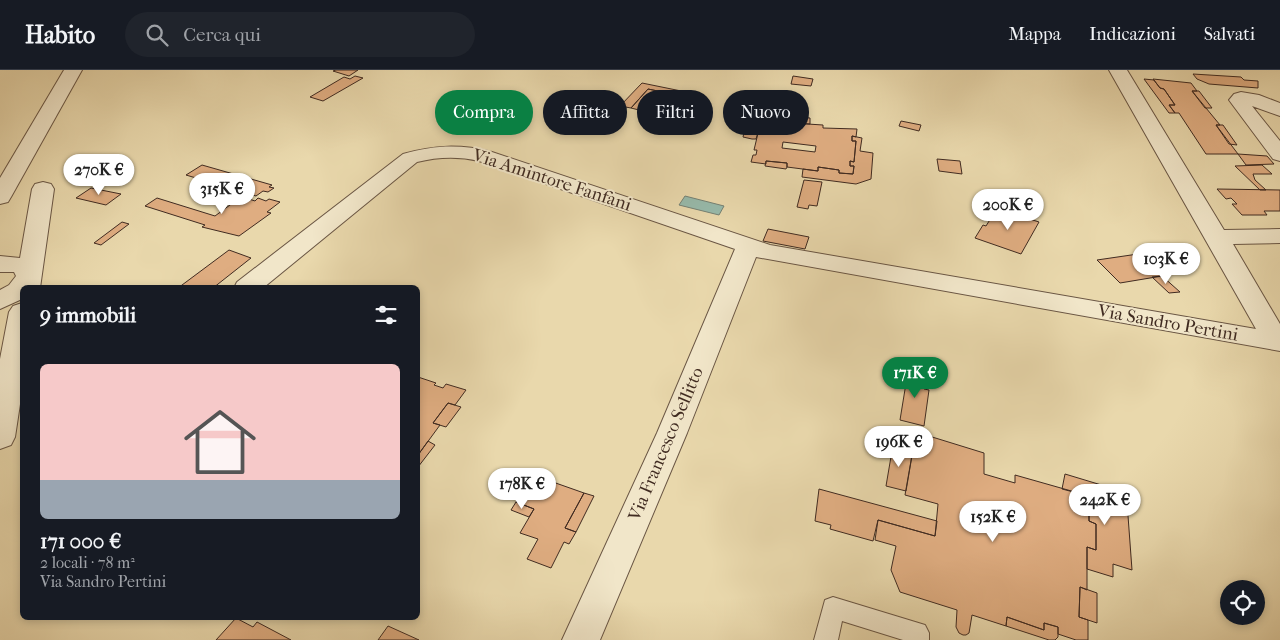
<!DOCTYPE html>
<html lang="it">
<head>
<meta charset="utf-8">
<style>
	body { margin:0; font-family:"IM FELL French Canon",serif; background:#20242c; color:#f1f3f6; height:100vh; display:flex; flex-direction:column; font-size:19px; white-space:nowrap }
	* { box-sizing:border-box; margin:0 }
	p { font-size:16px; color:#9ea1a6 }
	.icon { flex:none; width:28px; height:28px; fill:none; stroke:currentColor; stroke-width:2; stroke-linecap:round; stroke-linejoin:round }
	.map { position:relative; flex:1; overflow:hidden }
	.side { position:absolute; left:20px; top:215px; width:400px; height:335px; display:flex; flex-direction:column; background:#171b24; border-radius:8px; box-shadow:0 2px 8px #0003 }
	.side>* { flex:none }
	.guide { position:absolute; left:435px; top:20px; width:475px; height:45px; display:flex; gap:10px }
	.buttons { position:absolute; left:1220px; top:510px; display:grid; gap:10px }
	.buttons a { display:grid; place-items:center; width:45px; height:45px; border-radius:50%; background:#171b24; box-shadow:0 2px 8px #0003; font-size:25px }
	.price { position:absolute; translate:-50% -42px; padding:0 11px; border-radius:18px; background:#fff; color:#222; font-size:16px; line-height:32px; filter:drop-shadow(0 1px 2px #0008) }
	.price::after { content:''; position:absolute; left:50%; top:30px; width:15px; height:11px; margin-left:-8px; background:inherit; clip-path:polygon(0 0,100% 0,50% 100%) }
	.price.active { background:#0b8043; color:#fff }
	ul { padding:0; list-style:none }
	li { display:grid; align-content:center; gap:10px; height:265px; padding:0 20px }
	li span { display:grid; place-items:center; height:155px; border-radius:8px; color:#555 }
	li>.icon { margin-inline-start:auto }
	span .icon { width:90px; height:90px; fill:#fffc; stroke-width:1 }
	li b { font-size:21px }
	h2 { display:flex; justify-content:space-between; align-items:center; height:60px; padding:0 20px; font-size:21px }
	.tag { padding:0 18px; border-radius:22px; background:#171b24; box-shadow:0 2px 8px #0003; font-size:18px; line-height:45px }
	.tag.active { background:#0b8043; color:#fff }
	header { display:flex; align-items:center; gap:30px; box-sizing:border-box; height:70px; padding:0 25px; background:#171b24; border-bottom:1px solid #363941 }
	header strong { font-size:24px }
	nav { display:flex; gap:28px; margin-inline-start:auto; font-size:18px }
	.search { width:350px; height:45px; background:#20242c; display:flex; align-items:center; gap:12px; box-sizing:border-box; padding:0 18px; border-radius:28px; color:#9ea1a6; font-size:19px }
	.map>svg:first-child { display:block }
	.water { fill:#97baab; stroke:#748174 }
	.building { fill:#dfad81; stroke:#402b21; fill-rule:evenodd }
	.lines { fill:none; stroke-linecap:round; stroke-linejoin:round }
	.service-casing { stroke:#6a5644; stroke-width:2 }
	.minor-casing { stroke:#6a5644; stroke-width:2 }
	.tertiary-casing { stroke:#6a5644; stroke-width:2 }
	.service { fill:#f1e6c9; fill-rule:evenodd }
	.minor { fill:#f1e6c9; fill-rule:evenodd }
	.tertiary { fill:#f1e6c9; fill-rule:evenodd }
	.labels { text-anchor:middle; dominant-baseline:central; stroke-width:4; stroke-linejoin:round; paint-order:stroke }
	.street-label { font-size:18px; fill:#402b21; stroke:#f1e6c9 }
</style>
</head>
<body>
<header>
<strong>Habito</strong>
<div class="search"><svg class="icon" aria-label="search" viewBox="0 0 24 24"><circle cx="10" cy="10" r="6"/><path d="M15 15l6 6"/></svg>Cerca qui</div>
<nav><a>Mappa</a><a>Indicazioni</a><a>Salvati</a></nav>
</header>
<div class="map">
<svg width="1280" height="570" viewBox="0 0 1280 570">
	<rect width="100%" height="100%" fill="#e9d8ac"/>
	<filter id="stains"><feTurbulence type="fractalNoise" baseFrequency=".004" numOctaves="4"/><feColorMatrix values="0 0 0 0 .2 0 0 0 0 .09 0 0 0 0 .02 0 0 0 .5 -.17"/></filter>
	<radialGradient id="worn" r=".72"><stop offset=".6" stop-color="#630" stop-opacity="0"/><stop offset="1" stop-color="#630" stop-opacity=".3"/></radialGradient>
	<path class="water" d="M685,126L724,136L719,145L679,135Z"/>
	<path class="building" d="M336,0H358L349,6L333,1Z
		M1193,4L1241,7L1244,10L1258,11V18L1209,14L1197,9Z
		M355,6L363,8L323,31L310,27L344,7L350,9Z
		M793,6L813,9L811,16L791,14Z
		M1144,9L1154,10L1160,18L1164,19L1175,35H1169L1175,43H1169Z
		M1153,9L1191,13L1197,21H1192L1220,55H1216L1238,84H1206L1179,43H1175L1169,35H1175L1164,19L1160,18Z
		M642,13L691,23L676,41L664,39L677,25L648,19L631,38L620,36Z
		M648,19L677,25L664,39L677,42L674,44L684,46L679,52L652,46L655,44L631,38Z
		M1192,21H1199L1212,38H1205Z
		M749,42L810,48V54L776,52V50L762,48L760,56H763V60L759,59L756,69H752L743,67Z
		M762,48L776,50V52L823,55V58L857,59L856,67L852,66V71H856L854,92L850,91V96H854L853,104L839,103V100L818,97V101L787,97V93L766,91V94L751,92L753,85H756L757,80H754L759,59L763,60V56H760ZM783,72L816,76L815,82L782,78Z
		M901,51L921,55L919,61L899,56Z
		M1216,55H1223L1237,75L1229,74Z
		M852,66L862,68L860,81L873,83L871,109L856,114L802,107L803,99L818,101V97L839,100V103L853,104L854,96H850V91L854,92L856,71H852Z
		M1238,84L1267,86L1274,94L1246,95Z
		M937,89L960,91L962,104L939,101Z
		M766,91L787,93V97L786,99L765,96Z
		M202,95L272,115L269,117L274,118L268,122L263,121L256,126L186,105Z
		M1262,95L1272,104H1253L1255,110L1266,120H1260L1235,96Z
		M804,110L822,112L817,136L809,135L808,139L797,137Z
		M91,118L121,124L106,135L76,128Z
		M1217,119L1280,120V141H1264L1267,145H1242L1232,134H1237L1231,128L1226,129Z
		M157,128L215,146L234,132L239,134L246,128L255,131L258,128L266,131L269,129L280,132L267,142L271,143L239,166L202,157L205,155L145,136Z
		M995,138L1039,152L1021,184L975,168L983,155L986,156L991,148L989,147Z
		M122,152L129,154L101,175L94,173Z
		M768,159L809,167L805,179L763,171Z
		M229,180L251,188L213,218H178Z
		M1138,184L1162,206L1120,213L1097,190Z
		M1162,206L1180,222L1169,223L1152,207Z
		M908,301L927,305L924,319L929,320L924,356L900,350Z
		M418,307L436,313L434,315L443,318L446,314L466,320L455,335L448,333L433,353L440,355L418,385Z
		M448,333L461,337L446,357L433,353Z
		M916,362L984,383V404L1015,413V405L1089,426V451L1096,454V480L1087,477V520L1080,517L1079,547L1088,550V570H1076L1058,564V557L1044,553V560L1007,547L1006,556L972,545L969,563L966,565H963L959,563L956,557L957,540L900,522L891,500L896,476L875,470L878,450L935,466L938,434L905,425Z
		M428,371L435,375L418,397V385Z
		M893,375L913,380L906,421L886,416Z
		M1065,404L1108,417L1127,432L1132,500L1113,494V507L1087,499V477L1096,480V454L1089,451V426L1062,419Z
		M533,405L584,423L565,458L576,462L569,474L564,472L551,498L527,489L538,469L520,463L534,439L516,432Z
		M819,419L937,451L935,466L878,450L873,471L830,459L831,455L815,451Z
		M584,423L594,426L576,462L565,458Z
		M516,432L534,439L529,447L511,440Z
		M1080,517L1097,523V553L1079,547Z
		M1007,547L1044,560V553L1058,557V567L1055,570H1049L1006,556Z
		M236,548L253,557L257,552L291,570H216Z
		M388,556L419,570H378Z"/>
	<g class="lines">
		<g class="service-casing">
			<path id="service" d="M833,527L925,555L929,563V570H903L842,551L838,570H814L825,530Z"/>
		</g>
		<g class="minor-casing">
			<path id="minor" d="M1109,0H1127L1224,160L1280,159V173L1233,174L1280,254V281L756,187L687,363L600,570H562L657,363L735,179L479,91C458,86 437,87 417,92L263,218H234L237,212L403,84C434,75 461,74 492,82L770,175L1256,259Z
				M1241,22L1259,25L1280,33V46L1252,36L1280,71V91L1273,89L1229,30L1234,24Z
				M43,112L51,114L54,119L40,218H22V229L0,239V220L9,215L16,206L14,202H0V186L20,188L32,119L35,114Z
				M22,233V321L15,367L11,375L0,379V289L9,242L13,236Z"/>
		</g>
		<g class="tertiary-casing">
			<path id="tertiary" d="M64,0H82L11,127L8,132L0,134V108Z"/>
		</g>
		<use href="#service" class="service"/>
		<use href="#minor" class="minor"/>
		<use href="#tertiary" class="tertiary"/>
	</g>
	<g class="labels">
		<g class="street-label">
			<text transform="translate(552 110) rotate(18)">Via Amintore Fanfani</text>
			<text transform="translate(1168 253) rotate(10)">Via Sandro Pertini</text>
			<text transform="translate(666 374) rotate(-67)">Via Francesco Sellitto</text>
		</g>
	</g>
	<rect width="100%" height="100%" filter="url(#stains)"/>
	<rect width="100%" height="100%" fill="url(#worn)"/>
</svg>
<div class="buttons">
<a><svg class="icon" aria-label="locate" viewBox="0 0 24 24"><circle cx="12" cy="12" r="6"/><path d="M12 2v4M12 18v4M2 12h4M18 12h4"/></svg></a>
</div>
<b class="price" style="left:99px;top:126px">270K €</b>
<b class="price" style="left:222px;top:145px">315K €</b>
<b class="price" style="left:1008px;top:161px">200K €</b>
<b class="price" style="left:1166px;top:215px">103K €</b>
<b class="price active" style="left:915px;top:329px">171K €</b>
<b class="price" style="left:899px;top:398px">196K €</b>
<b class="price" style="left:522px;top:440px">178K €</b>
<b class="price" style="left:1105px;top:456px">242K €</b>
<b class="price" style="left:993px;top:473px">152K €</b>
<div class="guide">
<a class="tag active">Compra</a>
<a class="tag">Affitta</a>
<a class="tag">Filtri</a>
<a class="tag">Nuovo</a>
</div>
<section class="side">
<h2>9 immobili<svg class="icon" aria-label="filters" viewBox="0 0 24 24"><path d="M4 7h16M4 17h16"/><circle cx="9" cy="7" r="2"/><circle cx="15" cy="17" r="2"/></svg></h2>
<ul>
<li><span style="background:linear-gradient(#f6c9c9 75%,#9aa5b1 0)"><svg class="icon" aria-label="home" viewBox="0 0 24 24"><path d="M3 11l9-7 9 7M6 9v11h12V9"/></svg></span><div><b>171 000 €</b><p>2 locali · 78 m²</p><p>Via Sandro Pertini</p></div></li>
</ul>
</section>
</div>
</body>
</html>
